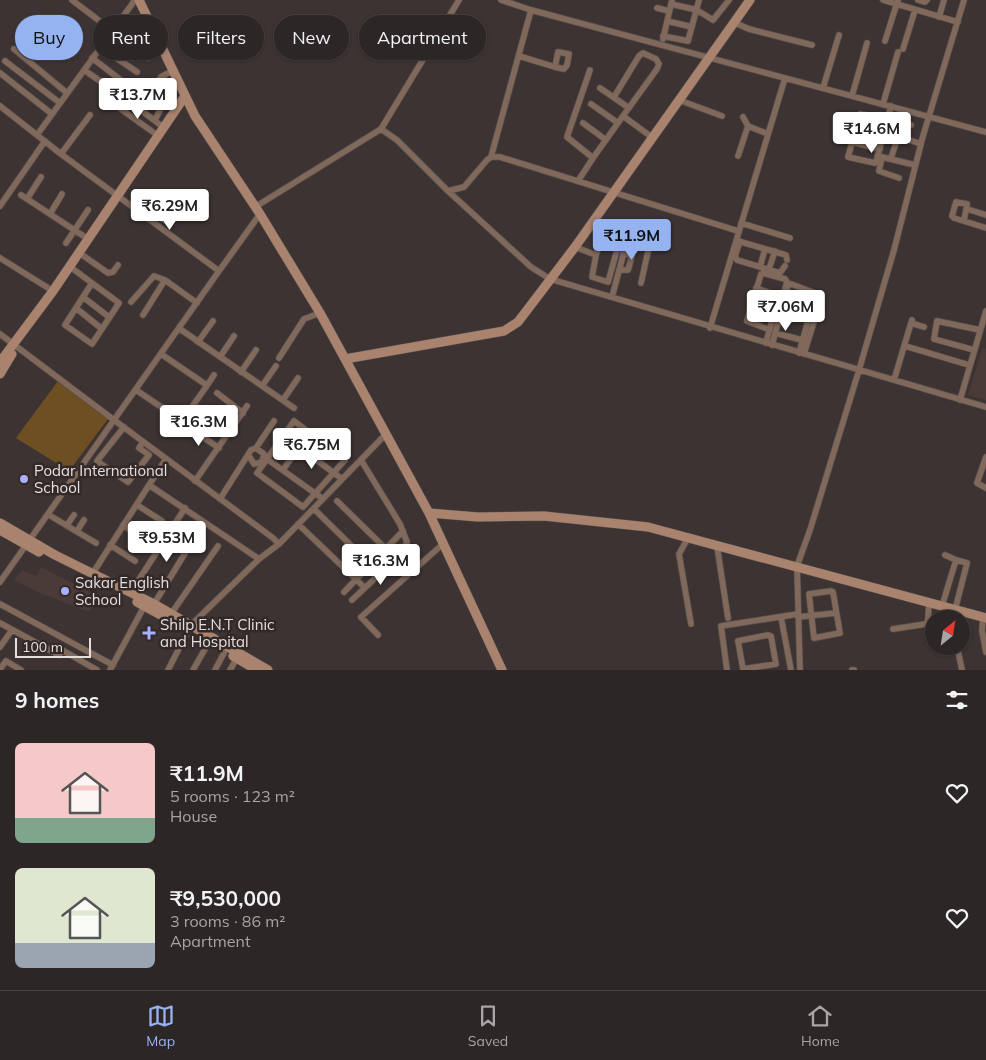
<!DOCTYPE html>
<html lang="en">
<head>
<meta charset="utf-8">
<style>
	body { margin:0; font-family:Mulish,sans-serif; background:#352e2e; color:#f1f3f6; height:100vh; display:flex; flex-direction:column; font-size:19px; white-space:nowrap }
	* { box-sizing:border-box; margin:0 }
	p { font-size:16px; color:#a7a5a7 }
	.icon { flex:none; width:28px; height:28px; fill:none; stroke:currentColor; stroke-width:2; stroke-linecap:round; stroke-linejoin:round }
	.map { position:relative; height:670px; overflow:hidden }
	.details { display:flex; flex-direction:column; background:#2d2626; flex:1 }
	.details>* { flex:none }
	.banner { position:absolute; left:15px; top:15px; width:500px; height:45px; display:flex; gap:10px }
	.needle { width:32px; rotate:30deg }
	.controls { position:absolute; left:925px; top:610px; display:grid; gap:10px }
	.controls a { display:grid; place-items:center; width:45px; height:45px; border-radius:50%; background:#2d2626; box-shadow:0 1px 4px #0004,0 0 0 1px #484343; font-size:25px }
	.scale { position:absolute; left:15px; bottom:12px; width:76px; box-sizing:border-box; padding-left:5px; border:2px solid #e5dfde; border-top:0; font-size:14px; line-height:18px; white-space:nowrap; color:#e5dfde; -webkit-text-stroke:4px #322928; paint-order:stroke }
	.price { position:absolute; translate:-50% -42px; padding:0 11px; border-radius:5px; background:#fff; color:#222; font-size:16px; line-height:32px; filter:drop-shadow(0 1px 2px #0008) }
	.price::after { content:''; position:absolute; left:50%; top:30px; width:15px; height:11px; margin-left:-8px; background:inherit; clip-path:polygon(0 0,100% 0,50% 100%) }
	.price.on { background:#95b2f1; color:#111 }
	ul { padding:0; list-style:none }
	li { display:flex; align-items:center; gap:15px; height:125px; padding:0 15px }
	li span { display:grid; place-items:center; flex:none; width:140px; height:100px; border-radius:8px; color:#555 }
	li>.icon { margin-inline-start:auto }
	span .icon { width:60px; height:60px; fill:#fffc; stroke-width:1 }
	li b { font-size:21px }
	h2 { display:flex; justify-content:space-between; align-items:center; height:60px; padding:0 15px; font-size:21px }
	.tag { padding:0 18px; border-radius:22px; background:#2d2626; box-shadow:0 1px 4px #0004,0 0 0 1px #484343; font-size:18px; line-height:45px }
	.tag.on { background:#95b2f1; color:#111 }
	.tabs { display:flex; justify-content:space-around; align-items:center; height:70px; border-top:1px solid #484343; background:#2d2626; font-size:14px; color:#a7a5a7 }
	.tabs a { display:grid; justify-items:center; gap:2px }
	.tabs .on { color:#95b2f1 }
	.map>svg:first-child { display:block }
	.built { fill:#4b3b38 }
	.green { fill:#6e4f22 }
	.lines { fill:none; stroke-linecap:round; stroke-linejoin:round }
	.street-casing { stroke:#574f4e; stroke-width:7 }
	.secondary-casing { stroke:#574f4e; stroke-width:10 }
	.street { stroke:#80685a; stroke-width:5.5 }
	.secondary { stroke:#a9836e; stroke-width:9 }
	.poi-dot { fill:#a7b1fc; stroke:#322928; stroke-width:2 }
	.labels { text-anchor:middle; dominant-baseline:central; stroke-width:5; stroke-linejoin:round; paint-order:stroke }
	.poi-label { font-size:15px; fill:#e5dfde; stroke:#322928; text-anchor:start }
</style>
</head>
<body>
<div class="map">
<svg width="986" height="670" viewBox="0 0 986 670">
	<rect width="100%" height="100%" fill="#3c3332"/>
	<path class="built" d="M982,348L986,349V400L968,395Z
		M41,567L100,597L89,612L40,593L14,580L22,570L36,576Z"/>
	<path class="green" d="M58,381L108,419L69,471L16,438Z"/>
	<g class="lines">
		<g class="street-casing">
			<path id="street" d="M72,0L148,58
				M501,0L531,10
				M883,0L958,22
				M918,0L925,2L927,0
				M671,4L697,10L713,20L729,0
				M657,8L669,11
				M939,17L944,0
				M667,21L692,27
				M733,22L749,29L812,45
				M663,36L688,41L699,0
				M663,39L672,0
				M885,41L898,0
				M100,47L137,72
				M14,49L67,93
				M903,49L915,10
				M519,56L555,67L564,69L567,65L569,54L558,52L555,67
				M92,58L126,84
				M5,61L60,103
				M84,70L119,94
				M590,70L567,137L593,158L623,116
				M0,73L52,114
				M600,88L629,108
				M823,88L839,35
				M148,96L161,77L172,71
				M852,96L867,43
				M614,97L639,56L643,53L656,59L659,64L657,69L623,116L653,138
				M125,98L163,127
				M679,100L722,116
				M591,104L618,123
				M883,104L898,52
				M0,106L61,154L219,271L114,420L273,538L279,544
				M118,107L157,135
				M743,117L748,126L768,134
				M155,120L168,94L161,77
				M887,120L860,114L848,157L875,163L876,162C881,143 886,125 891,106
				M583,123L606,140
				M911,125L893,121L889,133L921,144
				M381,129L459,0
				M855,129L883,137
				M37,135L135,0
				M852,142L880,149
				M61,154L90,115
				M738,156L748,126
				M491,157L531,10L986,132
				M891,158L898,137
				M899,178L879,171L882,157L915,165
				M578,181L593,158
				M448,191L531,267L550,279L986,407
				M21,195L88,239
				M27,199L41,177
				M0,206L45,141
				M255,207L381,129L397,140L448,191L464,187L487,160L491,157H500L738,231
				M967,209L986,215
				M152,213L166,221L177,204
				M50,214L62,194
				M148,218L165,196L181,207
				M964,221L967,204L956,202L952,216L954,218L986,228
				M741,223L790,238
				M738,241L786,255L787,260
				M740,241L735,256L737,260L780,273L785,266
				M66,243L88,210
				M575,247L596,255L602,238L619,243L608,282L592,277L596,255
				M78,252L108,273L113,272L118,265
				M0,258L53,291
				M69,266L92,283L65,325L92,344L119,303L92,283
				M760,267L765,249
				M769,269L775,251
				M619,270H628L632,256L623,253
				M219,271L260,214
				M756,288L773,294
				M83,297L109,317
				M612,297L627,241L649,247L641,283
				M131,302L154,276L165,280L197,303
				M76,308L102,329
				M750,309L773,317
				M143,315L165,280
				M912,320L911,323L924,327
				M710,328L785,78
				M180,329L294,408
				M775,333L802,340
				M0,334L114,420L0,582
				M198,342L213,321
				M766,343C768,334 771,324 774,314L769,308L770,298L774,294L783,296L787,282L785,279L763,273L761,274L747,321L770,330
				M772,345L788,286L791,284L815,293L811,308L808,310L784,303
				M905,346L969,365
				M974,350L934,339L937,321L980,330
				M799,353L808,321
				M804,354L821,299
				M220,357L234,336
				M279,358L304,319L320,313
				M241,372L256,350
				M894,380L911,323
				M262,386L276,366
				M206,387L214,375
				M136,390L182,421L206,387L205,384L161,354
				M217,393L243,413
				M283,400L298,378
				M960,400L986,311
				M294,421L345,460L303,507L257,473Z
				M124,427L97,461L101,464L128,482L149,455L139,448L143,442
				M191,429L219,448
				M175,431L182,421
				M281,439L296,451
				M249,456L254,464L262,462L264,454L256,448
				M986,457L977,483L986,488
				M166,459L149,485L259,559
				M267,459L323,499
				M283,470L299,447L342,479
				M195,481L247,406
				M220,499L251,450L256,448L274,421
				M337,501L386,549
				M137,505L162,521
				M314,509L371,565
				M49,515L96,543
				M298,524L364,587
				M67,525L74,515
				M123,525L145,540
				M77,531L84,520
				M688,538L679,554L691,624
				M110,545L135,561
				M717,546L728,618
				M945,555L956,560
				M93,573L149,485
				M831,591L833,592L840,633L814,638L809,594Z
				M131,592L185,508
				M344,592L403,531
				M352,600L402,553L407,542L400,524L361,460
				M0,604L113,665
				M154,604L198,532
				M942,606L956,560L967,563L955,610
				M950,608L952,619
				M171,614L218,546
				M781,617L791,670
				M798,617L836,613
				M983,618L982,631L986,652
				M0,623L59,655L62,650L97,670
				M893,629L926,624L928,620L929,602
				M378,635L361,617L444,543
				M768,635L771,636L776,664L743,669L738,641Z
				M957,646L962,670
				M0,647L12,630
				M0,669L6,661L21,670
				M110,670L146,603
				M168,670L191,625L259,559L279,544L385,435
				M193,670L209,642
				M215,670L225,651
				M230,670L237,658
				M727,670L721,626L798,614
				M800,670L797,566L810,530L859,370L894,250L923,136L964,0
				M852,670H854"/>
		</g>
		<g class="secondary-casing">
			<path id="secondary" d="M139,0L195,116L260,214L320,313L429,513L502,670
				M345,359L504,331L518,322L575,247L750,0
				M0,362L53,291L185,96
				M0,374L12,354
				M429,513L478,517L544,516L648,527L986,618
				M0,523L55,555L154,604L268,670
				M0,530L39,552
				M137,602L181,626
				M233,656L257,670"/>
		</g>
		<use href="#street" class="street"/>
		<use href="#secondary" class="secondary"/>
	</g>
	<g class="poi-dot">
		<circle cx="24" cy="479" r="5"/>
		<circle cx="65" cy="591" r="5"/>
		<path d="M146.5 625.5h5v5h5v5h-5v5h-5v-5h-5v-5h5z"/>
	</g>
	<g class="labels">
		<g class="poi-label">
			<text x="34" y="470">Podar International<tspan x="34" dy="17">School</tspan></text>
			<text x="75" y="582">Sakar English<tspan x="75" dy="17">School</tspan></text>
			<text x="160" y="624">Shilp E.N.T Clinic<tspan x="160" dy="17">and Hospital</tspan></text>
		</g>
	</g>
</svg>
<div class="controls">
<a><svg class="needle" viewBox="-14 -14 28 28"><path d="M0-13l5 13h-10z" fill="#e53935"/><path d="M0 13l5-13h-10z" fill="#a7a5a7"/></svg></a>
</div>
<div class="scale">100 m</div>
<b class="price" style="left:138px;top:120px">₹13.7M</b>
<b class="price" style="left:872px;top:154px">₹14.6M</b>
<b class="price" style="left:170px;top:231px">₹6.29M</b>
<b class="price on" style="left:632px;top:261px">₹11.9M</b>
<b class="price" style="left:786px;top:332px">₹7.06M</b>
<b class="price" style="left:199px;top:447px">₹16.3M</b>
<b class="price" style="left:312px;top:470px">₹6.75M</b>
<b class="price" style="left:167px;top:563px">₹9.53M</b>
<b class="price" style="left:381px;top:586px">₹16.3M</b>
<div class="banner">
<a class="tag on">Buy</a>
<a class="tag">Rent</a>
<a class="tag">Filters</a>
<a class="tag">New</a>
<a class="tag">Apartment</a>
</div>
</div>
<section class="details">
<h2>9 homes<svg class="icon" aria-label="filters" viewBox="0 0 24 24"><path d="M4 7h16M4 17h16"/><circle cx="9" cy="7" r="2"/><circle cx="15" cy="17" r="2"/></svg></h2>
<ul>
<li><span style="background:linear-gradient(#f6c9c9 75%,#7fa58c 0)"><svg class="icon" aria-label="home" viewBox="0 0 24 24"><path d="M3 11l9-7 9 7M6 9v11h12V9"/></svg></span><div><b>₹11.9M</b><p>5 rooms · 123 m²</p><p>House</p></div><svg class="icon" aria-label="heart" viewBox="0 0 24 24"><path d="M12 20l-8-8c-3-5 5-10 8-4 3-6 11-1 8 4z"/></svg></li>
<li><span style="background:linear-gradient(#dfe7d0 75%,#9aa5b1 0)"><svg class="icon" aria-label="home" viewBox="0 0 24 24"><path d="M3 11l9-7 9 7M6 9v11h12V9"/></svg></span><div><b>₹9,530,000</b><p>3 rooms · 86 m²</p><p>Apartment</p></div><svg class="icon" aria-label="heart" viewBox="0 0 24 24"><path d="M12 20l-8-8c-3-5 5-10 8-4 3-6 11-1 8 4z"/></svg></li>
</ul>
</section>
<nav class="tabs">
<a class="on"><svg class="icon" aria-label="map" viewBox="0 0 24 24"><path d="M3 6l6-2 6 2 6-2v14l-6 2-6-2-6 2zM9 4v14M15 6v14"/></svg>Map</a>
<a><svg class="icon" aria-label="saved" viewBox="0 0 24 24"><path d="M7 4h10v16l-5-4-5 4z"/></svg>Saved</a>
<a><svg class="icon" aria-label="home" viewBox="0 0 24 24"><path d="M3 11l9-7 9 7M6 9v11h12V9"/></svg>Home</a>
</nav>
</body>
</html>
